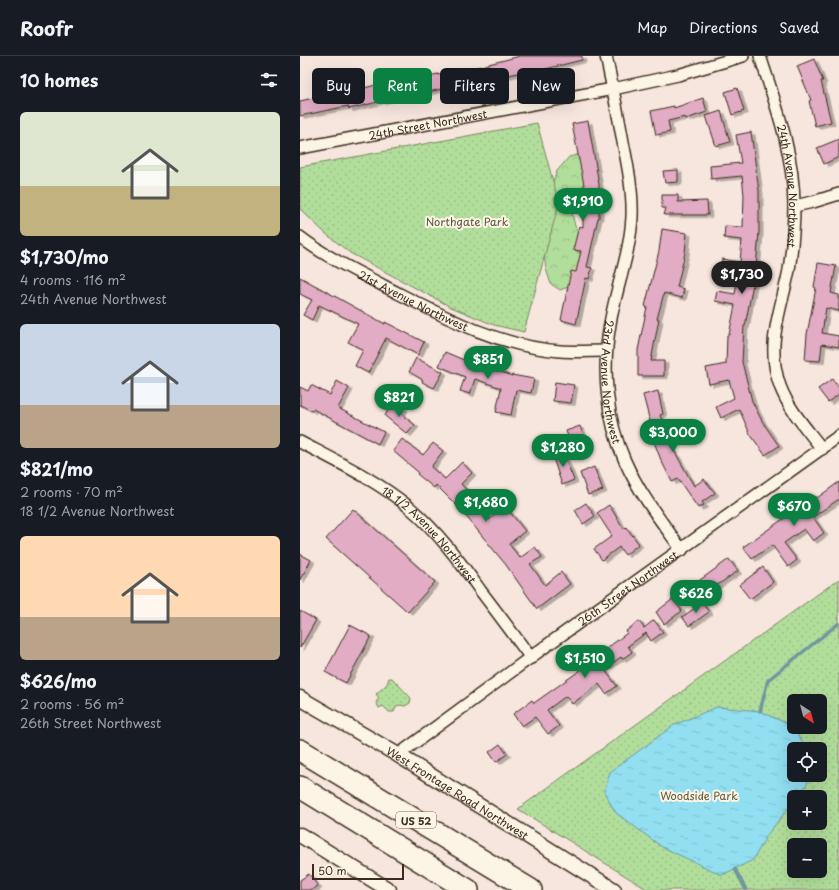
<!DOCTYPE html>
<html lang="en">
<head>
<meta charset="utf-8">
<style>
	body { margin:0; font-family:"Playpen Sans",sans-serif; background:#20242c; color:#f1f3f6; height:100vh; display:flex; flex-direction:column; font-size:15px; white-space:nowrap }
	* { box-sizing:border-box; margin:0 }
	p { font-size:13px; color:#9ea1a6 }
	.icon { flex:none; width:22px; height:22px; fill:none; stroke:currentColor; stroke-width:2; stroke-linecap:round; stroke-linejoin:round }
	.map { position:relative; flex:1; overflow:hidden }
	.drawer { display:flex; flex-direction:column; background:#171b24; width:300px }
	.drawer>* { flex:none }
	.top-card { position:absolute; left:12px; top:12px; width:380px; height:36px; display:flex; gap:8px }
	.needle { width:26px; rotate:144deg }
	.buttons { position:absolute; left:487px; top:638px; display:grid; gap:8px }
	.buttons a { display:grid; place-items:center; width:40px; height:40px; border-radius:6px; background:#171b24; box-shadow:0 4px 16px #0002; font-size:20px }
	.scale { position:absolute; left:12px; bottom:10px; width:92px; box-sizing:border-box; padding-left:4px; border:2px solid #3b2a1e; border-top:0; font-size:11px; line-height:14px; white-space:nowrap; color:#3b2a1e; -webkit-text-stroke:3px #fcf5e5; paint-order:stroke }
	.price { position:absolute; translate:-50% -34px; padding:0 9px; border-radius:14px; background:#0b8043; color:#fff; font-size:13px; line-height:26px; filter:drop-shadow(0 1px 2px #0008) }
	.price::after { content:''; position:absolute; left:50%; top:24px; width:12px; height:9px; margin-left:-6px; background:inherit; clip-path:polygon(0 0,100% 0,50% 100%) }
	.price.selected { background:#222; color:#fff }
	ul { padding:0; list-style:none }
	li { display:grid; align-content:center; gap:8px; height:212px; padding:0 20px }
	li span { display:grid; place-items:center; height:124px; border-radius:6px; color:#555 }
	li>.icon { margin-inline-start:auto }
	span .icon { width:72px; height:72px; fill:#fffc; stroke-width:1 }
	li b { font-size:17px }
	h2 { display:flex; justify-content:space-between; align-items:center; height:48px; padding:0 20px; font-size:17px }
	.tag { padding:0 14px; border-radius:6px; background:#171b24; box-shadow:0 4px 16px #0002; font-size:14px; line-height:36px }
	.tag.selected { background:#0b8043; color:#fff }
	header { display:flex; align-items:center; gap:24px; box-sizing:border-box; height:56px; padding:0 20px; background:#171b24; border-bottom:1px solid #363941 }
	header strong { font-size:19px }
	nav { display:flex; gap:22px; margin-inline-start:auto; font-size:14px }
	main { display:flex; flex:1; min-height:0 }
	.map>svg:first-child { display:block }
	.forest { fill:url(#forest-crowns); stroke:#76845d }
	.park { fill:url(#park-dots); stroke:#76845d; fill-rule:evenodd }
	.water { fill:url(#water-ripples); stroke:#6f979d }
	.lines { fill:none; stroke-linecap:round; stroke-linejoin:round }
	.stream { stroke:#6f979d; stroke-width:3.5 }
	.building { fill:#e1acc4; stroke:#3b2a1e; filter:url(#shadow) }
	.minor-casing { stroke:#3b2a1e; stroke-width:14 }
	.tertiary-casing { stroke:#3b2a1e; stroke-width:17 }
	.motorway-casing { stroke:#3b2a1e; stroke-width:24 }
	.minor { stroke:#fcf5e5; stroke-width:11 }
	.tertiary { stroke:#fcf5e5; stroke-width:14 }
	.motorway { stroke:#fcf5e5; stroke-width:21 }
	.labels { text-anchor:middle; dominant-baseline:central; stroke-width:4; stroke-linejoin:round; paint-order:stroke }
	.shield { fill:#fcf5e5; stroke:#75675a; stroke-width:1 }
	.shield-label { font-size:10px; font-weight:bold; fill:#3b2a1e }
	.street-label { font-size:11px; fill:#3b2a1e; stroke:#fcf5e5 }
	.park-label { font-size:11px; fill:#59573e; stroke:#fcf5e5 }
</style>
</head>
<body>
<header>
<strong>Roofr</strong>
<nav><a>Map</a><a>Directions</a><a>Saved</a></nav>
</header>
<main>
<section class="drawer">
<h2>10 homes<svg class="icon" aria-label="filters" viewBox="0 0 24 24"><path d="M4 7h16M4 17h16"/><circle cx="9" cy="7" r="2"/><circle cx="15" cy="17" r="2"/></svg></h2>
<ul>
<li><span style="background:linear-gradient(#dfe7d0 60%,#c2b280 0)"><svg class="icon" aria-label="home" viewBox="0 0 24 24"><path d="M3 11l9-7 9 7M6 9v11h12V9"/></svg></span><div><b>$1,730/mo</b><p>4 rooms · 116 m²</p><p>24th Avenue Northwest</p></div></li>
<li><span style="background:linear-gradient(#c9d6e8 65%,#b9a48a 0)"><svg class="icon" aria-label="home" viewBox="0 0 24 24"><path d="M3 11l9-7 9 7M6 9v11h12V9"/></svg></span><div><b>$821/mo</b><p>2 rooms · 70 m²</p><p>18 1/2 Avenue Northwest</p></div></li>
<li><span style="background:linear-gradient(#ffd9b3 65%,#b9a48a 0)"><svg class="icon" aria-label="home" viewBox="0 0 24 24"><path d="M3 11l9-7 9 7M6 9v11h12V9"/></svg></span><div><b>$626/mo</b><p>2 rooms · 56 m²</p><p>26th Street Northwest</p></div></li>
</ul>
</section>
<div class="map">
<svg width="539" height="834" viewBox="0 0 539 834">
	<defs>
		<pattern id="forest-crowns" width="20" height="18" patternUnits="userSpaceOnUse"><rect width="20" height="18" fill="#b2de9c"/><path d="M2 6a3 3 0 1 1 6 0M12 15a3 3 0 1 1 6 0" fill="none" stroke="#9abf86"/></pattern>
		<pattern id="park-dots" width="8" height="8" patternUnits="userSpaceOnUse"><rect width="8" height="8" fill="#b2de9c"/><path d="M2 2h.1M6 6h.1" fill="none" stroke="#9abf86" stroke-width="1.8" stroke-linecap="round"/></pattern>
		<pattern id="water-ripples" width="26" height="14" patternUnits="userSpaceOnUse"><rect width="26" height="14" fill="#91dff1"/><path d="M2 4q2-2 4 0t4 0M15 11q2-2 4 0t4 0" fill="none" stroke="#7ec0ce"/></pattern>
		<filter id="shadow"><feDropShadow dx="4" dy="2.5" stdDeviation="0" flood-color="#0004"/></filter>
	</defs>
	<rect width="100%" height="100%" fill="#f7e6de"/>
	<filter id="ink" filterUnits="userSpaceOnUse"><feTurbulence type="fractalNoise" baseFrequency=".025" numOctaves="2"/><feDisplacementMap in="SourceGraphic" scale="8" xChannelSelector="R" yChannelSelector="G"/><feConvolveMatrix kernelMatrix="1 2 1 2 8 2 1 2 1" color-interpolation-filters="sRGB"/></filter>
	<g filter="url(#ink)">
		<path class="forest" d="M285,97L294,131L280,143L272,157L275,170L282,184L286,202L268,231L260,234L251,228L246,213L243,191L249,137L257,115L269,101Z"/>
		<path class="park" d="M237,67L259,147L224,276L194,269L151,251L50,197L25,177L0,153V111Z
			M539,523V834H348L218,753ZM494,645H520V671H494ZM494,693H520V719H494ZM494,741H520V767H494ZM494,789H520V815H494Z
			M89,622H92L111,642L110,647L105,650L99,649L96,651L94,656H89L83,650L79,652L76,646L79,642L76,638L87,628Z"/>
		<path class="water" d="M417,651L460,655L492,670L507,693H494V719H509L507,728L497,741H494V745L467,779L453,804L422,819L362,791L316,757L304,736L310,716L374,669Z"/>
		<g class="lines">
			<path class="stream" d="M460,655L468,624L539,567
				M435,813L446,834"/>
		</g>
		<path class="building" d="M220,0H282V4L225,18V15L190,24L189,22L120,38L119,36L49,53L48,50L0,60V45L31,38L32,40L80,28L79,21L90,19L91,27L102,24L103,26L138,18V19L173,11V12Z
			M514,3L523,25H521L531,66L515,70L509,45L511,44L497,10Z
			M437,32L444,55L432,59L425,36Z
			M403,42L407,56L386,63L385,61L368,65L370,76L356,79L351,55L374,50V52Z
			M421,55L430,86L416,90L406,60Z
			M288,65L299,128V162H298L287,211L292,212L289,223L286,222L276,268L261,264L271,215L276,216L281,195L273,194L279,170L283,171V139H286L272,68Z
			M451,76L459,135V176L456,212L449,249L445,270H444L442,306L452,345L462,365L479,390L465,399L450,378L439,353L421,362L416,351L434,342L429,324L409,328L406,312L426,308L427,279H429L435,249L415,245L417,235L435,238L438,218L421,215L422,203L440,206L442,184L424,182L425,170L443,171L444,139L442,120L411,123L410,110L441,107L436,79Z
			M539,83V101L524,108L517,92Z
			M378,114V126L365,127L363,115Z
			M362,139H378V146L407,145L408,159H364L366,152H362Z
			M362,173L387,177L385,197L377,231L384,233L382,242L364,237L357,263H359L351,305H364V320H338V294L347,251L345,250L359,195Z
			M518,207L536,210L531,237L539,239V255L526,252L522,277L539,280V291L522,288L520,305L505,304L507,278L516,232L514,231Z
			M0,221L85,268V266L124,286L118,299L86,282L68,317L55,310L63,294L48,286L58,268L19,249L12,264L3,259L12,244L0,238Z
			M145,296L178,310L179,308L212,320V319L234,323L231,337L216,334L211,359L196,356L201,332L175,323L170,338L160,335L165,321L139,310Z
			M116,302L143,316L134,332L122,326L123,324L109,316Z
			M532,323L539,332V338L528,346L518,333Z
			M37,325L49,332L38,352L84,376L78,388L13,353L12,355L0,349V331L8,335L11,329L30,339Z
			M255,326L274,329L271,347L253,345Z
			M358,335L363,358L360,359L372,391L394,430L404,423L415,437L402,446L404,449L398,452L378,423L372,426L361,404L351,378L353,377L343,339Z
			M92,346L104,352L101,358L115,369L107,378L85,360Z
			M280,370L289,394L275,399L266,375Z
			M102,383L123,399L133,387L143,395L131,411L145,423L162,406L172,417L161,428L174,442L172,444L189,464L205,450L225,475L209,488L220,502L235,491L242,501L230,508L245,529L261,516L270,528L237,553L206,509L160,453L136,429L134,432L117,418L118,416L93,395Z
			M262,395L274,424L262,429L252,399Z
			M294,411L303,434L288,439L280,417Z
			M539,426V443L513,461L524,477L513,485L504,473L484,487L497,504L488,511L472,489L452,503L443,491L516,440L517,442Z
			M286,447L295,460L283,468L275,454Z
			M309,449L324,473L326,471L339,488L325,499L319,491L302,504L294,493L312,480L297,457Z
			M53,453L135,526L108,556L26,483Z
			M0,498L11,504L0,524Z
			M429,503L438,515L397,543L389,532Z
			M463,511L473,526L450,543L439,529Z
			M373,543L382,555L364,568L356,556Z
			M402,547L409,556L389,570L382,561Z
			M0,555L16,564L0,592Z
			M354,564L363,576L351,585L346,577L328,590L332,596L322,603L321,601L304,613L317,630L306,638L299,628L272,648L266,640L247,654L259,670L248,678L235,661L222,670L213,658L232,644L234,647L299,601L298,599L327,577L326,575L339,565L344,572Z
			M50,569L71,580L46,627L25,616Z
			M200,688L207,698L196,706L189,696Z
			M9,818L18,830L12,834H0V824Z"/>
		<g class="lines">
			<g class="minor-casing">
				<g id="minor">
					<path id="s1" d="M306,0C312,29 318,57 323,86C328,111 333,136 332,161C330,198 316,232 310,268C302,313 306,363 325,405C339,437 361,465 382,494"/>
					<path id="s2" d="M460,0C476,49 494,98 494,150C494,172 492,193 489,214C481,255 465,288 480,330C489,354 507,373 522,393"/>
					<path id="s3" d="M0,92L313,33L378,19L443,0"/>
					<path d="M494,150L513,146L539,138"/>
					<path id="s4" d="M0,181C26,201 56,215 84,230C141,259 196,290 260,295C275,296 291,295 306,295"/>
					<path id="s5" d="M0,386C38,406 76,424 109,451C137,475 159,504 180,534C197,556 214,579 231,602"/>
					<path id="s6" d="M98,699L246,590L539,380"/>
				</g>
			</g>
			<g class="tertiary-casing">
				<g id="tertiary">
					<path id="s7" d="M0,642L98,699L314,834"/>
					<path d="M0,779L89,834"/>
				</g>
			</g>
			<g class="motorway-casing">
				<path id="motorway" d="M0,694L231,834
					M0,731L168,834"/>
			</g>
			<use href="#minor" class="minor"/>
			<use href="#tertiary" class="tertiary"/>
			<use href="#motorway" class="motorway"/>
		</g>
	</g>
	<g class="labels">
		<rect class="shield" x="96" y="756" width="40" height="16" rx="3"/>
		<g class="shield-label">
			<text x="116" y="764">US 52</text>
		</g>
		<g class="street-label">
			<text stroke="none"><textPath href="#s3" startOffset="130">24th Street Northwest</textPath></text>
			<text stroke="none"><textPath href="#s2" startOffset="134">24th Avenue Northwest</textPath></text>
			<text stroke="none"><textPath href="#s4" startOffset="130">21st Avenue Northwest</textPath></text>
			<text stroke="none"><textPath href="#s1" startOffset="331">23rd Avenue Northwest</textPath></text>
			<text stroke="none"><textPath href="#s5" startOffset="161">18 1/2 Avenue Northwest</textPath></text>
			<text stroke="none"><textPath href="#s6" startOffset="284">26th Street Northwest</textPath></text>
			<text stroke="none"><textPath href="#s7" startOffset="184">West Frontage Road Northwest</textPath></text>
		</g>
		<g class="park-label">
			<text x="167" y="165">Northgate Park</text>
			<text x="399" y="739">Woodside Park</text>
		</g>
	</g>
</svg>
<div class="buttons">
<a><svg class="needle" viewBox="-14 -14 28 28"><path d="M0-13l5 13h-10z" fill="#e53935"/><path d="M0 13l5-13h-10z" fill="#9ea1a6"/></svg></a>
<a><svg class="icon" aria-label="locate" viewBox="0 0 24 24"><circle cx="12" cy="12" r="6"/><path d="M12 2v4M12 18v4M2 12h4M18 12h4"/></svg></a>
<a>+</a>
<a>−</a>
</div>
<div class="scale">50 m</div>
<b class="price" style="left:283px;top:166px">$1,910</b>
<b class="price selected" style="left:442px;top:239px">$1,730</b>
<b class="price" style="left:188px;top:324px">$851</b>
<b class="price" style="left:99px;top:362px">$821</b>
<b class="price" style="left:373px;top:397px">$3,000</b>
<b class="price" style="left:263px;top:412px">$1,280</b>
<b class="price" style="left:186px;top:467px">$1,680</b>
<b class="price" style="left:494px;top:471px">$670</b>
<b class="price" style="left:396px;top:558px">$626</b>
<b class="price" style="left:285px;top:623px">$1,510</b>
<div class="top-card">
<a class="tag">Buy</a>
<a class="tag selected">Rent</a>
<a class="tag">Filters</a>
<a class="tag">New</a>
</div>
</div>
</main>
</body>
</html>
